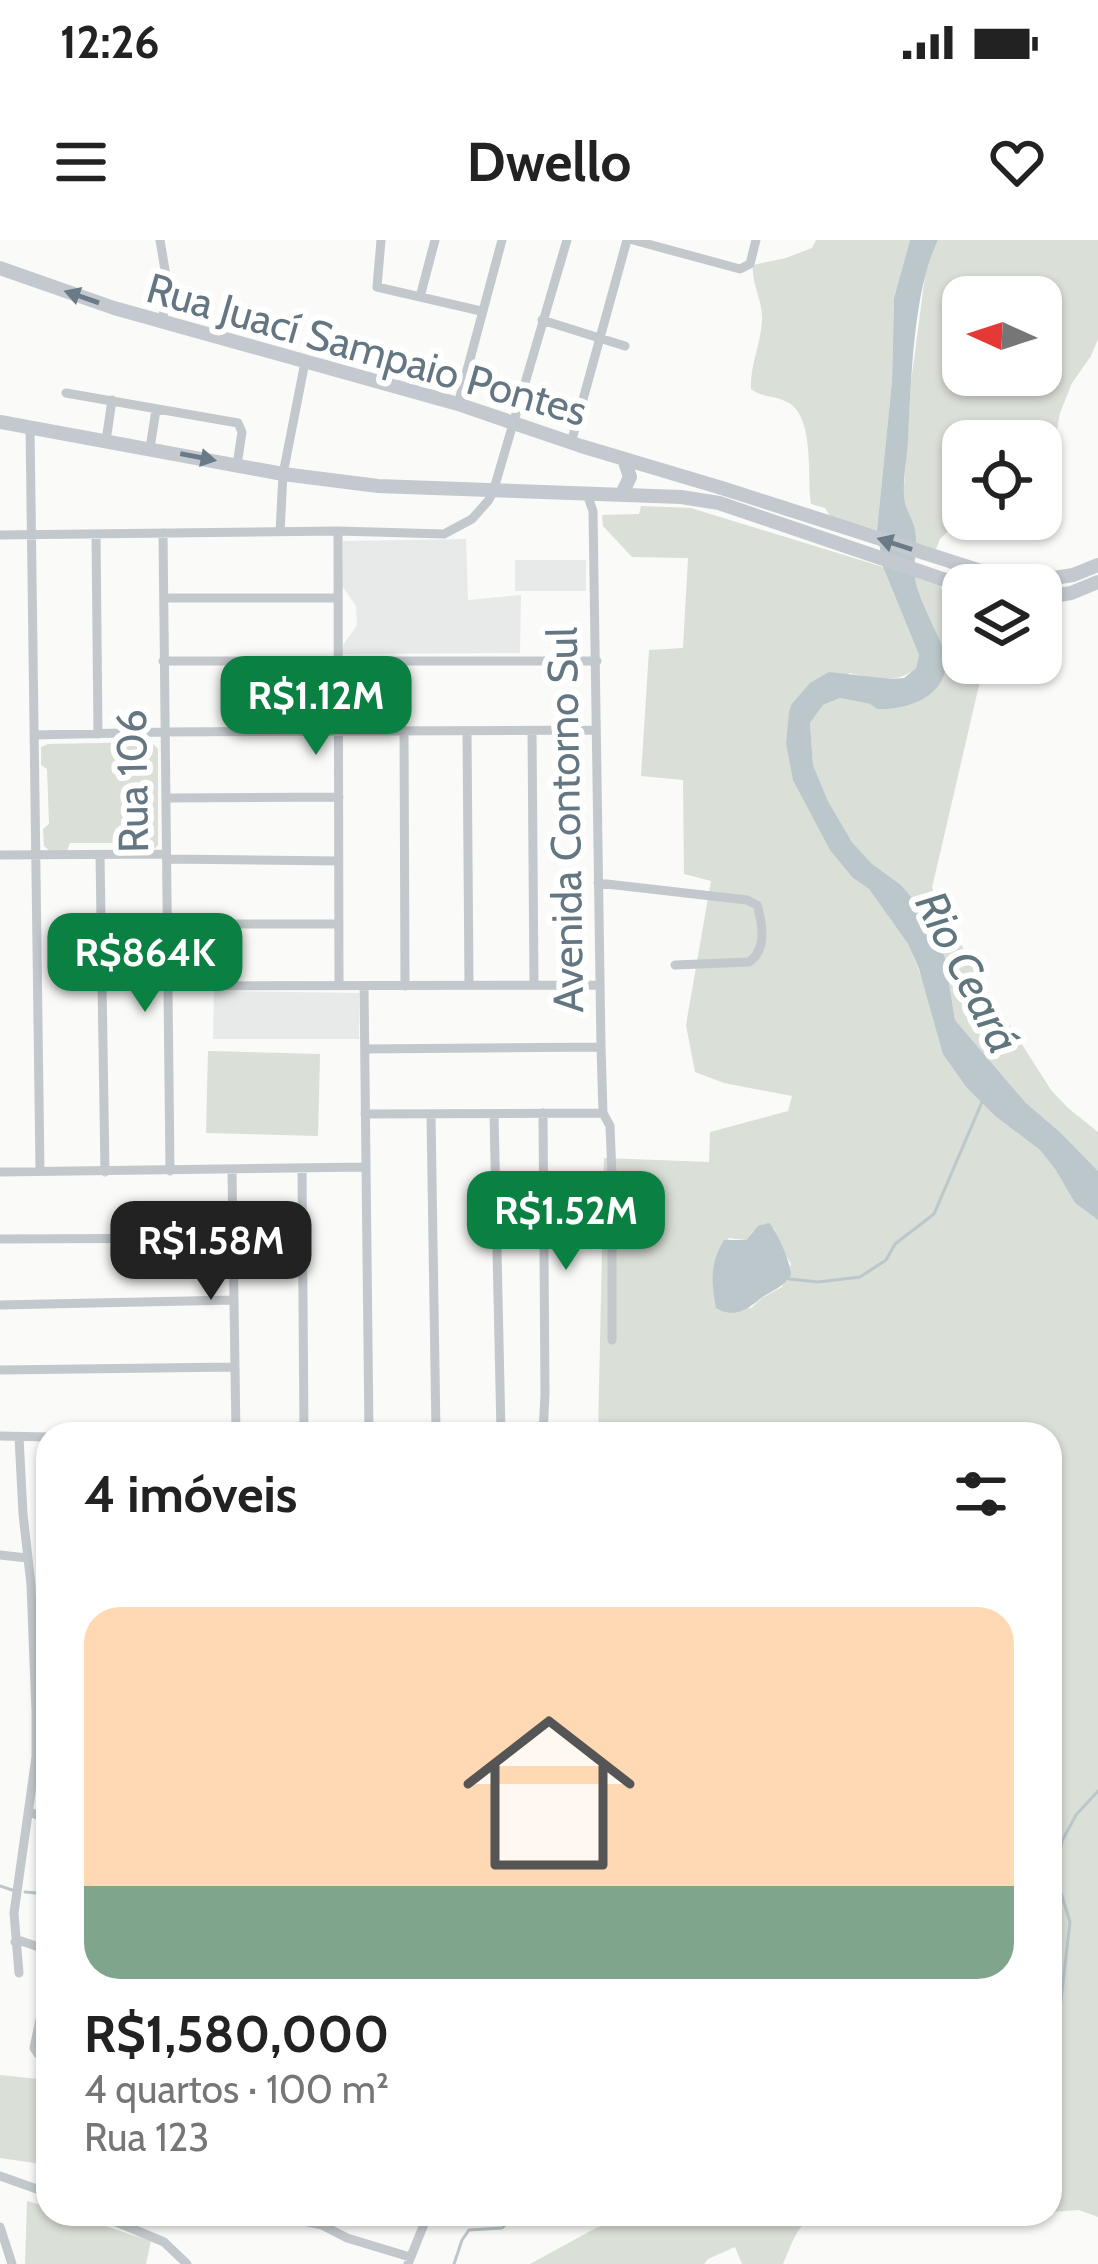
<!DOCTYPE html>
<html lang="pt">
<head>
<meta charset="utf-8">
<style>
	body { margin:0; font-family:Cabin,sans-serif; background:#f2f2f2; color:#222; height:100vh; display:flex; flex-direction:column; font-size:45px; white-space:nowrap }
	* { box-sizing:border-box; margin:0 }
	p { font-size:39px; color:#767676 }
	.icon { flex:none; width:66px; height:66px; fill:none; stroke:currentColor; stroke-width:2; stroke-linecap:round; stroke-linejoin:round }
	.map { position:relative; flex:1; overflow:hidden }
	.side { position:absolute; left:36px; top:1182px; width:1026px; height:804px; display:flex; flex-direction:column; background:#fff; border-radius:36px; box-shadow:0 3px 9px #0004 }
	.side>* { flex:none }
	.needle { width:78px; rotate:273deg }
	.tools { position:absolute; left:942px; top:36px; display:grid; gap:24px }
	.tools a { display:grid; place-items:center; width:120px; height:120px; border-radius:24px; background:#fff; box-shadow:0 3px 9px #0004; font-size:60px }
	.price { position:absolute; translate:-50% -102px; padding:0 27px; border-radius:24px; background:#0b8043; color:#fff; font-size:39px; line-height:78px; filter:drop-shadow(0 3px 6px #0008) }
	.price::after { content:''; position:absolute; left:50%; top:72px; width:36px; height:27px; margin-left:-18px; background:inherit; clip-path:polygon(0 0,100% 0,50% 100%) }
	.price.selected { background:#222; color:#fff }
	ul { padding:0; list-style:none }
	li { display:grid; align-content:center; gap:24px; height:636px; padding:0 48px }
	li span { display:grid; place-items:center; height:372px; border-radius:36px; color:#555 }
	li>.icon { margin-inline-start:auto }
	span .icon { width:216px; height:216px; fill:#fffc; stroke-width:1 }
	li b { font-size:51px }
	h2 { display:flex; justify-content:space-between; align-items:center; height:144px; padding:0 48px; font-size:51px }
	.status { display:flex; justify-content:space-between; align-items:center; height:84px; padding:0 60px; background:#fff; direction:ltr }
	.status svg { height:33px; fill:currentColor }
	header { display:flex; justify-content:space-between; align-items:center; height:156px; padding:0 48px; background:#fff; font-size:54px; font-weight:800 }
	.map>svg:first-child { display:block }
	.built { fill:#e8e9e9 }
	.green { fill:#dadfd7; fill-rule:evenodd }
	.water { fill:#bbc7cb }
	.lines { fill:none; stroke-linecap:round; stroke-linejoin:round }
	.stream { stroke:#bbc7cb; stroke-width:3 }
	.street { stroke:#c3c8cc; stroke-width:9 }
	.primary { stroke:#c3c9ce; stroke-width:14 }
	.oneway { fill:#6a7a87 }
	.labels { text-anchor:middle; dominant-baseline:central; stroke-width:12; stroke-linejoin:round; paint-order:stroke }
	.street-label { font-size:42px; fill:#657683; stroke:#fff }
	.water-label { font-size:45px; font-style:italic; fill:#60757c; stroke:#fff }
</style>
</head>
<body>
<div class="status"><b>12:26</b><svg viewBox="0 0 49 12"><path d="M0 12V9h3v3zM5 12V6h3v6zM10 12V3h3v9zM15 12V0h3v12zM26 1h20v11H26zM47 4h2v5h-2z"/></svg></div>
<header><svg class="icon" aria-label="menu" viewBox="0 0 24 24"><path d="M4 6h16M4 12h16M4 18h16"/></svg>Dwello<svg class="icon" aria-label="heart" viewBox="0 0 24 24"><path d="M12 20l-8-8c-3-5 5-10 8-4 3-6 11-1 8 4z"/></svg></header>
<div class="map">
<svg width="1098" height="2024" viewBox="0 0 1098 2024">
	<rect width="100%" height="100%" fill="#fafaf8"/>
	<path class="built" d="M466,299L468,360L521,355L520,413L343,414V405L357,385L356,366L342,346L343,301Z
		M515,320H586V351H515Z
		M214,751L359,753V799H213Z"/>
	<path class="green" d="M816,0H910L894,58L892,141L877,290L830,276L825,268L811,264C807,237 815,175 787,162C774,155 762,158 751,149C750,126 760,106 762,82C764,62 751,45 753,25L786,18L812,8Z
		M938,0H1098V99L1091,116L1072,143L1060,173L1056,195L1061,216L1057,231L1041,255V201H963V279H1016L1007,284L977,291L947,292L940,299L935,312L915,304L903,262L911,142L927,21ZM963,57H1041V135H963Z
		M641,266L691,268L883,327L919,415L916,428C896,445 874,439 850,433L791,465L786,503L853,638L869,649L908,704L967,848L995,876L1040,910L1055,929L1075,963L1098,980V1977L1079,1970L1050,1972V1194H598L604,918L709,922L710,892L788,871L792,856L724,843L695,832L686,785L711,641L684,634L683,540L641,536L649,410L683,408L688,318L632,317L603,286L602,275L639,274ZM774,988L781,1007L791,1024L782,1047L762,1058L750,1069L728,998L746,1000L753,991Z
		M915,337L940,345L963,399V423H973L980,441L932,648L974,729L1051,850L1068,868L1098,892V931L1060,892L1026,863L955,780L945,718L901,645L871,623L852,602L828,561L813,525L810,483L823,465L840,458L870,464L877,469L946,420L922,367Z
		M151,502L158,509V605L152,611H136L131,603H70L67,611H50L44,606L43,589L49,584L47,529L41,525V507L48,504Z
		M208,811L320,814L318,896L206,893Z
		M0,1835L48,1840V1925L0,1918Z
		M27,1961L48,1967V1974H68L151,2001L146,2024H25Z
		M638,1974H819C797,1982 792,2004 783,2024H742L735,2007L708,2019L704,2024H530L596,1988Z"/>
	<path class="water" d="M910,0H938C913,49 911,144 908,200C907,219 903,237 904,256C904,268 913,278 915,290C918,305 913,321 915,336C918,365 946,403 946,423C945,458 906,470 877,469L870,464L840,458L823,465L810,483L813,525L828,561L852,602L871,623L901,645L928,677L945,718L955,780L1026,863L1060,892L1098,931V980L1075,963L1055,929L1040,910L995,876L967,848L943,814L919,729L908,704L869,649L853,638L830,610L793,540L786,503L789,473L791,465L810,443L829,432L891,439L904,438L916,428L919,415L883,327L877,290L892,141L894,58Z
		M769,983C777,991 791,1023 791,1035C783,1048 772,1050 760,1059C745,1071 734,1078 716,1068C711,1042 710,1023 724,1000H746L758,986Z"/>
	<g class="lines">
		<path class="stream" d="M789,1039L818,1042L860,1037L886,1020L895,1004L934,974L982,862
			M0,1646L12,1650
			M25,1652L48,1654
			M1050,1822L1054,1821L1070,1682L1056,1637L1062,1601L1076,1575L1098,1551
			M454,2024L462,2000L469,1990L502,1988L517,1974"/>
		<path class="street" d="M160,0L168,48L162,82
			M381,0L377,47L481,71
			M633,0L740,29L750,24L756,0
			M420,57L435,0
			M542,80L625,106
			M66,153L238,183L242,192L237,225
			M458,164L502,0
			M30,187L40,931
			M106,201L112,160
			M571,203L627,0
			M150,208L156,170
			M587,254L593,271L601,807L603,873L610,886L612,935V1100
			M338,291L339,745
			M280,292L283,234L305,122
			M163,293L170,931
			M96,294L98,494
			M0,295L338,291L444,294L472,279L488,261L493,252L567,0
			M164,358H336
			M163,421H597
			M404,490L405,746
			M467,491L469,745
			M532,491L534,745
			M35,495L164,492L596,490
			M166,558L339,557
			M0,615L166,614
			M100,615L105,932
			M167,619L339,621
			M598,643L747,660L757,665C763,685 767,710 749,722L675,725
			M167,684H339
			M167,746L600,745
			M364,746L369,1194
			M365,809L601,807
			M543,873L545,1154L543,1194
			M365,874L603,873
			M494,874L501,1192
			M431,875L436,1192
			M302,928L304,1194
			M232,931L236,1194
			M0,932L364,927
			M0,999L233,998
			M0,1065L234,1060
			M0,1130L235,1127
			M381,1194L543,1192
			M0,1196L48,1197
			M19,1197L23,1274L31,1345L36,1471V1517L14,1673L19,1733
			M0,1315L27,1318
			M29,1572L48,1579
			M15,1702L21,1701L48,1710
			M48,1741L34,1808L38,1814L48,1816
			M0,1936L48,1953
			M97,1974L164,2002L187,2024
			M270,1974L322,1985L347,1998L410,2017
			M0,1987L12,2024
			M408,2024L428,1974"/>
		<path class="primary" d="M0,28L114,68L458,164L581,206L725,249L987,333L1041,340L1073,335L1098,325
			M0,182L283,234L378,246L681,257L719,263L963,346
			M622,254L630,237L624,219
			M1041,358L1071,353L1098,342"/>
	</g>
	<defs><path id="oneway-solid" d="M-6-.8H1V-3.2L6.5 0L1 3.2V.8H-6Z" transform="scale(3)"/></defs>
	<g class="oneway">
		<use href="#oneway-solid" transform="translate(82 57) rotate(-161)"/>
		<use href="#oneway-solid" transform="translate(198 217) rotate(11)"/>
		<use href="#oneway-solid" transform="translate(895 304) rotate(-162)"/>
	</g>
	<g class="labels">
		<g class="street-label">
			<text transform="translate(367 109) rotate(16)">Rua Juací Sampaio Pontes</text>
			<text transform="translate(132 541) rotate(-91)">Rua 106</text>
			<text transform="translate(565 580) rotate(-91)">Avenida Contorno Sul</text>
		</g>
		<g class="water-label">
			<text transform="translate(968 732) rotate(63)">Rio Ceará</text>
		</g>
	</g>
</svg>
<div class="tools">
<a><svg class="needle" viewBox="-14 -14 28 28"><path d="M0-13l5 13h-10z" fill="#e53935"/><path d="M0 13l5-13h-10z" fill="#767676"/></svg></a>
<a><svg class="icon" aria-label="locate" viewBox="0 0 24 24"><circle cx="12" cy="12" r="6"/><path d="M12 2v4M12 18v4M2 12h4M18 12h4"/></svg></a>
<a><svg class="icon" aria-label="layers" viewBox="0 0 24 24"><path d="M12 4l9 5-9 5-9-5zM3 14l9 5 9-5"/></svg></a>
</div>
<b class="price" style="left:316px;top:518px">R$1.12M</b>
<b class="price" style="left:145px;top:775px">R$864K</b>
<b class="price" style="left:566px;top:1033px">R$1.52M</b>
<b class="price selected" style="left:211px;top:1063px">R$1.58M</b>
<section class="side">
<h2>4 imóveis<svg class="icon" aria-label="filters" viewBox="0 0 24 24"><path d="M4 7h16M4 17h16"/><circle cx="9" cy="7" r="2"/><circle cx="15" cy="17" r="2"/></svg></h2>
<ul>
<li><span style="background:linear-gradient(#ffd9b3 75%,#7fa58c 0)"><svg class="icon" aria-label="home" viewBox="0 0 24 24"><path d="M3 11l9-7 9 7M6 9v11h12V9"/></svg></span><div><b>R$1,580,000</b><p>4 quartos · 100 m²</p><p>Rua 123</p></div></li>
</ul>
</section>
</div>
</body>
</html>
